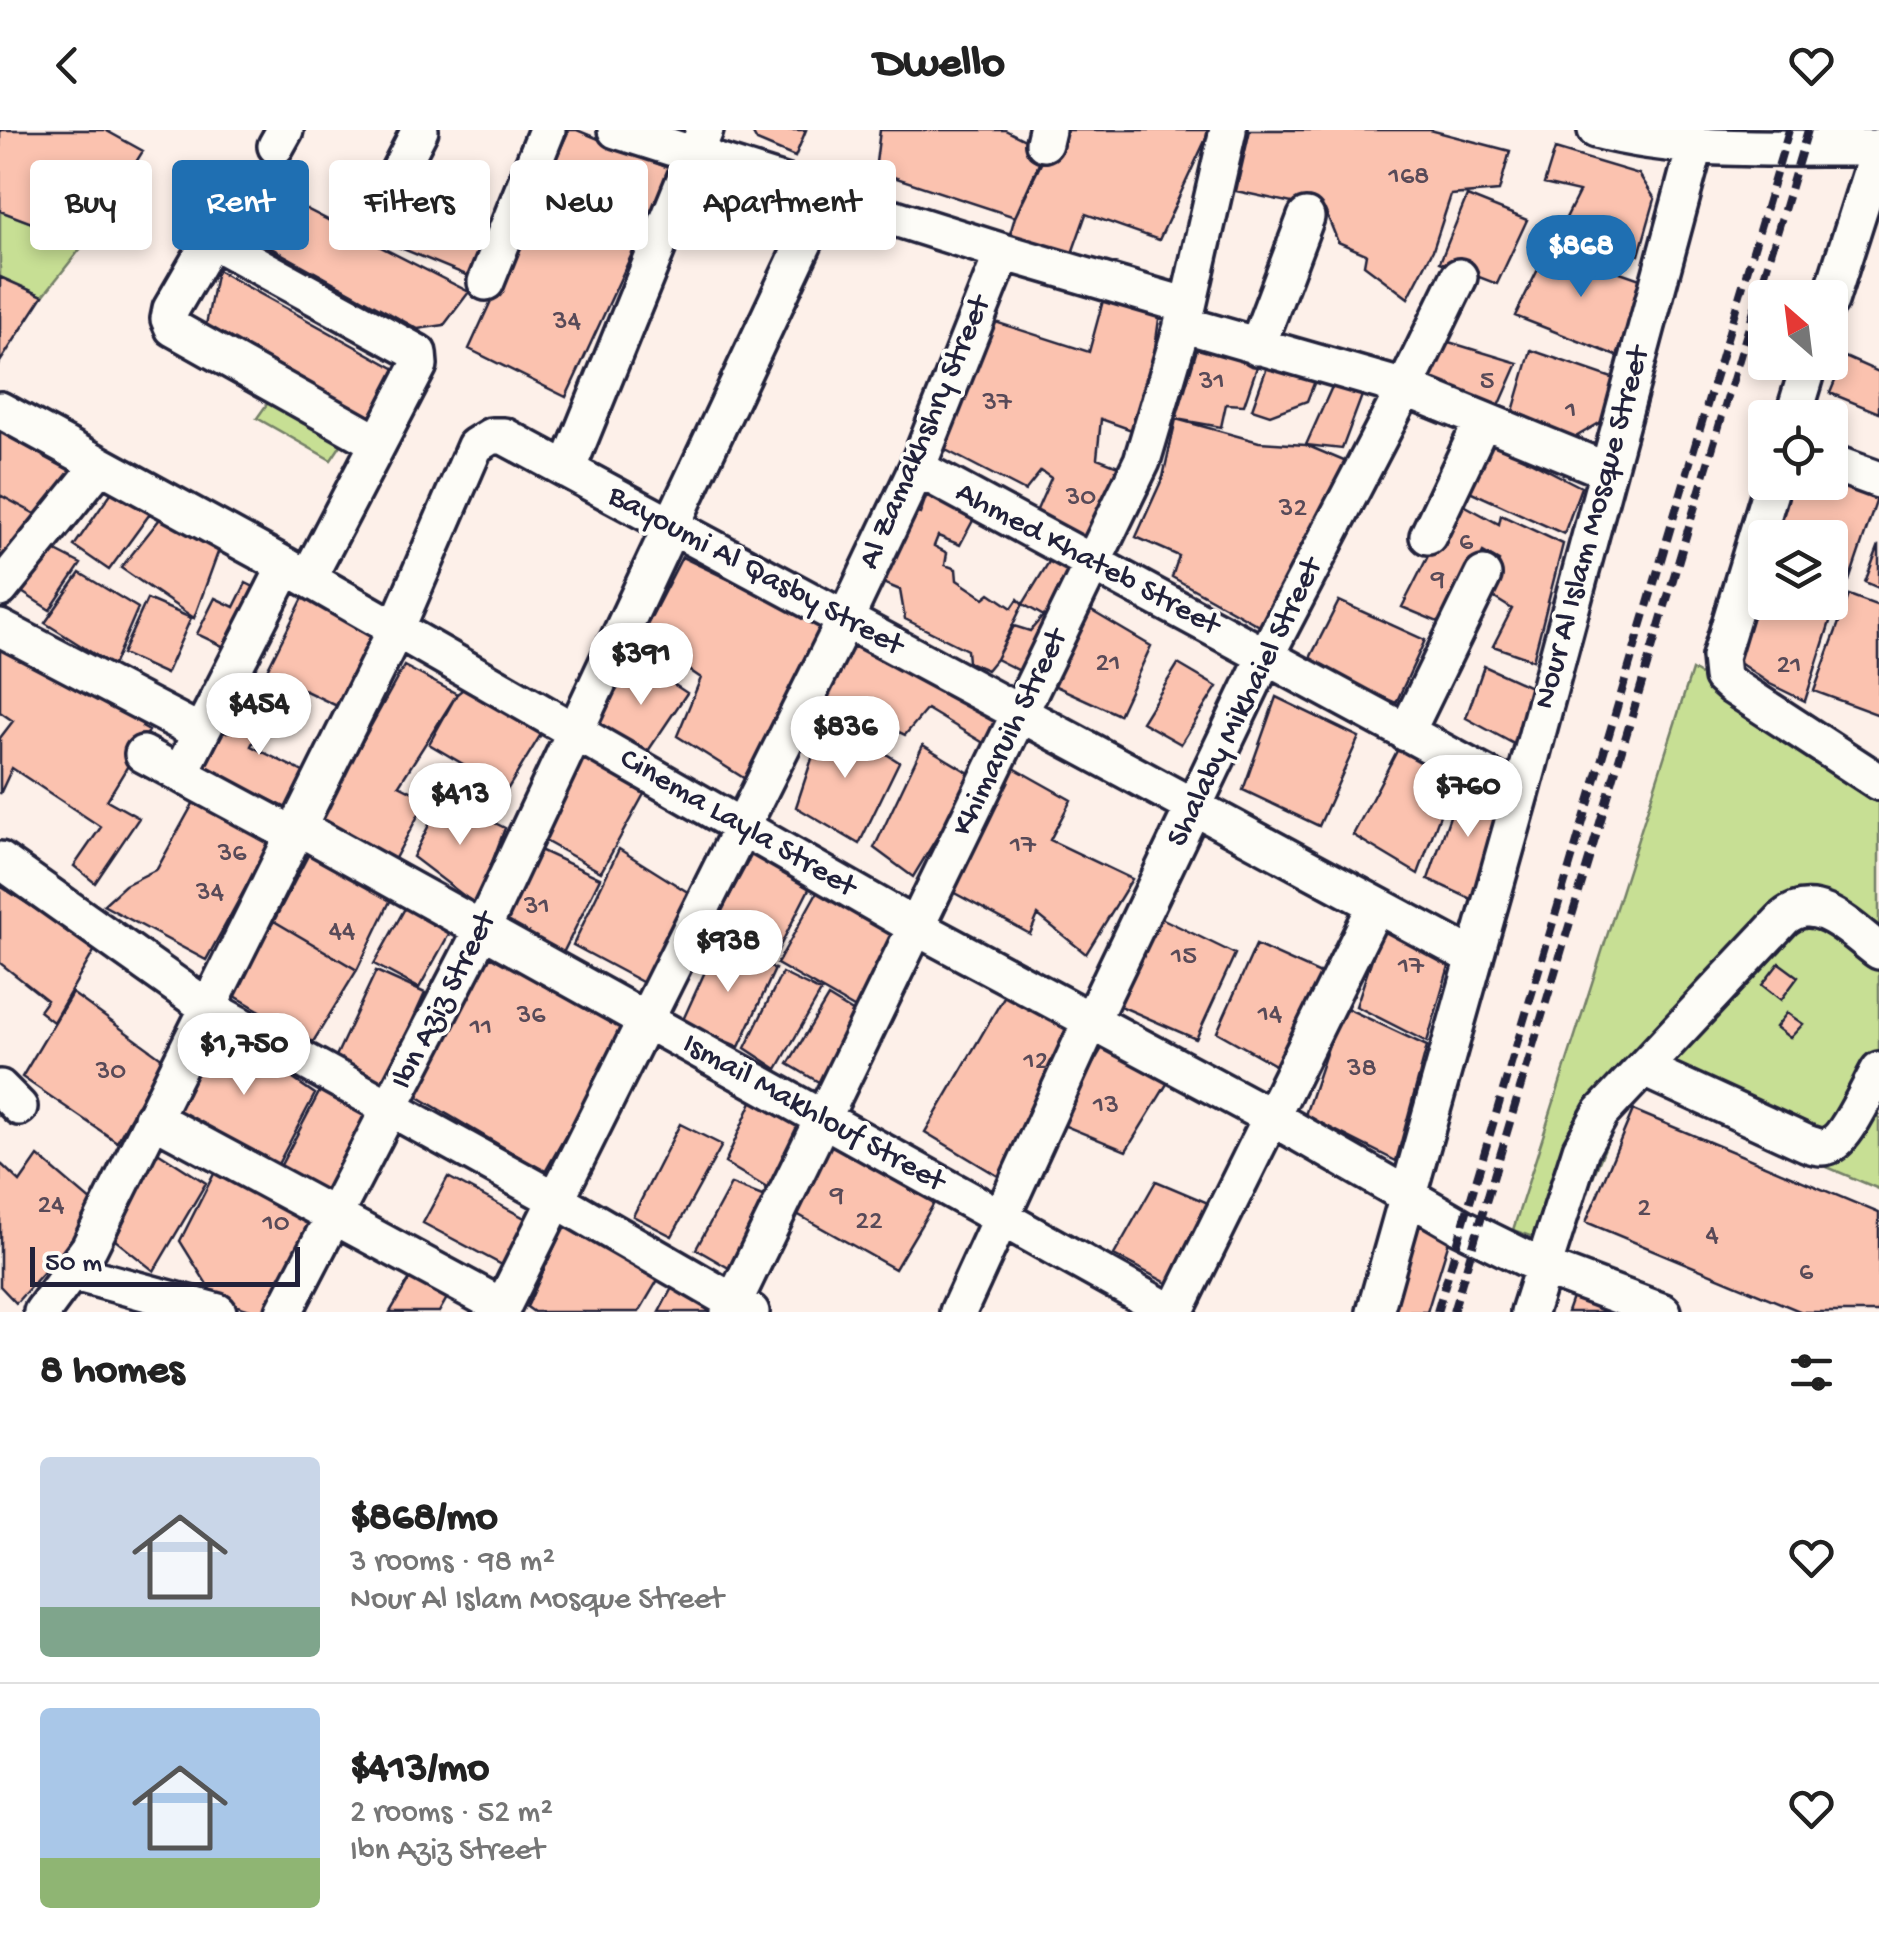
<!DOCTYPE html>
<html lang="en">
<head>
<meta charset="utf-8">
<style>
	body { margin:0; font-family:"Gochi Hand",sans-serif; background:#f2f2f2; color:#222; height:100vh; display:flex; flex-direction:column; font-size:38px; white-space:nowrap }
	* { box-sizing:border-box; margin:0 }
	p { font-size:32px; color:#767676 }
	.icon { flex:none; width:55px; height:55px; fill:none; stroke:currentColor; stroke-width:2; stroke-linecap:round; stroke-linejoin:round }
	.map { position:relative; height:1182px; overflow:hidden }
	.side { display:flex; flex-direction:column; background:#fff; flex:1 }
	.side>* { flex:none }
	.hud { position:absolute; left:30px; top:30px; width:1000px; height:90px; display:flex; gap:20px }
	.needle { width:65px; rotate:332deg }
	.tools { position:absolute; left:1748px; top:150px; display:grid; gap:20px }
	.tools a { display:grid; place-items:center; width:100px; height:100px; border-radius:10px; background:#fff; box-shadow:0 5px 15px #0003; font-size:50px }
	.scale { position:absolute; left:30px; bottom:25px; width:270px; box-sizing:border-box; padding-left:10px; border:5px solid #22223b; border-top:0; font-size:28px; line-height:35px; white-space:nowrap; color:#22223b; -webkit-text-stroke:8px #fdfcf7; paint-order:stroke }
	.price { position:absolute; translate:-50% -85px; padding:0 22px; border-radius:35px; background:#fff; color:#222; font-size:32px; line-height:65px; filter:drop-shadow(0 2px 5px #0008) }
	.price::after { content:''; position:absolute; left:50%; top:60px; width:30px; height:22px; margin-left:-15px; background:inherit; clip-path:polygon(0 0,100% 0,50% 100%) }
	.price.current { background:#1f6fb2; color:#fff }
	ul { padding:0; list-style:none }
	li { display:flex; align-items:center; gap:30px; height:250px; padding:0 40px }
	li+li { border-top:2px solid #e0e0e0 }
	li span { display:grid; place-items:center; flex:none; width:280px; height:200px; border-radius:10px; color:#555 }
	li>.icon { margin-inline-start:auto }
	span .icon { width:120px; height:120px; fill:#fffc; stroke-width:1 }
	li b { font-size:42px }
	h2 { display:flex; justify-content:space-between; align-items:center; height:120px; padding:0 40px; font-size:42px }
	.chip { padding:0 35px; border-radius:10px; background:#fff; box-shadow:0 5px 15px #0003; font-size:35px; line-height:90px }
	.chip.current { background:#1f6fb2; color:#fff }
	header { display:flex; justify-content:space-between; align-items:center; height:130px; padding:0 40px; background:#fff; font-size:45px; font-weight:700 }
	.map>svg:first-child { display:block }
	.green { fill:#c7df94; stroke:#748068; stroke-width:2.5 }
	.building { fill:#fbc2af; stroke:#22223b; stroke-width:2.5 }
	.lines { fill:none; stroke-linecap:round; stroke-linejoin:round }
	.minor-casing { stroke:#22223b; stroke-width:42 }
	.minor { stroke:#fdfcf7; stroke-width:35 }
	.rail { stroke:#22223b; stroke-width:8; stroke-dasharray:15 8; stroke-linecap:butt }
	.labels { text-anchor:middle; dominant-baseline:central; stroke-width:8; stroke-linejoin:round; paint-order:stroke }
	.number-label { font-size:28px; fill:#584a58 }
	.street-label { font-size:32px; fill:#22223b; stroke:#fdfcf7 }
</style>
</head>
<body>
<header><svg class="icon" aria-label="back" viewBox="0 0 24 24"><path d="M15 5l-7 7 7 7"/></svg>Dwello<svg class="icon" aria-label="heart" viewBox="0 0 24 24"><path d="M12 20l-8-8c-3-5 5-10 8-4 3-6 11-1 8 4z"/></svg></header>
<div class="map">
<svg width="1879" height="1182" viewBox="0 0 1879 1182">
	<rect width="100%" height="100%" fill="#fdf0e9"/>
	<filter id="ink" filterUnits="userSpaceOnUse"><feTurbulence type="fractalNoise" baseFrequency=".01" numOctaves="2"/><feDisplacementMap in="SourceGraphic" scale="20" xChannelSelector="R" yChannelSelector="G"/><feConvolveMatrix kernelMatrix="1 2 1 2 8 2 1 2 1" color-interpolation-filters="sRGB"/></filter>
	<g filter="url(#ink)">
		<path class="green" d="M0,81L85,113L43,166L0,147Z
			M272,267L351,300L331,330L257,288Z
			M1692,540L1879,654V1059L1631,954L1564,1118L1513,1100Z"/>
		<path class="building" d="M0,0H105L143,21L85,113L0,81Z
			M569,0H577L671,39L566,267L469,219Z
			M751,0H806L795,27L757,11Z
			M880,0H1005L1047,21L1015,87L875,41Z
			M1054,0H1210L1159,110L1086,84L1070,129L1007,114L1015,87Z
			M1250,0H1430L1510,21L1499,61L1451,65L1433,120L1408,168L1364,135L1366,124L1338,112L1325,80L1236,61Z
			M1555,19L1639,44L1655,69L1639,125L1558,104L1579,62L1544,54Z
			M232,41L469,162L444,195L418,199L215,87Z
			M1467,66L1527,90L1497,154L1440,132Z
			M398,82L488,120L476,149L386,112Z
			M1549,117L1643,150L1617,226L1515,186Z
			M217,140L401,242L373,291L206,195Z
			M0,147L43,166L0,232Z
			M1104,167L1160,182L1143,304L1101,289L1097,328L1126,339L1091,421L1033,389L1051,348L1041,341L1025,361L936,315L983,188L1089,222Z
			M1439,209L1518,233L1493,290L1415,260Z
			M1198,216L1259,231L1244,275L1226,274L1221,297L1176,289Z
			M1531,220L1618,250L1601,292L1557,318L1509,295Z
			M1845,227L1879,242V283L1830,263Z
			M1268,234L1317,246L1307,271L1270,285L1252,279Z
			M1335,250L1363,263L1342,319L1306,315Z
			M1176,289L1259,312L1306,315L1351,334L1267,500L1172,447L1179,426L1136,407L1163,347Z
			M0,292L79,335L37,385L0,365Z
			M1481,306L1581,357L1564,404L1465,359Z
			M1830,345L1879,363L1849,451L1830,444V408H1769L1788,352H1830Z
			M116,356L152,381L109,440L74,416Z
			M929,358L978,381L960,415L938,406L934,416L947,423L945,435L956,439L957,450L984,468L990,463L1012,478L1018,469L1023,474L996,529L987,540L968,532L967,520L905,489L900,460L876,450L906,380L920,384Z
			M0,365L37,385L0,436Z
			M1462,374L1499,394L1501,385L1563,414L1533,530L1493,516L1512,479L1488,464L1499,431L1483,422L1445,495L1402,477L1454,375Z
			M167,380L224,406L194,488L121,438Z
			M1879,415V458L1865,452Z
			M46,416L81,434L50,480L17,459Z
			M1058,417L1085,438L1056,493L1023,474Z
			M682,427L832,499L750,652L677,606L701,548L641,507Z
			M80,443L138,478L113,536L45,493Z
			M246,453L268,464L237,523L197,504L215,468L234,477Z
			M309,456L375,500L339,577L266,542Z
			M1830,457L1840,460L1805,571L1770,554L1731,527L1746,463L1789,481L1793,472H1830Z
			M1849,465L1879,476V585L1814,561Z
			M147,469L191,488L166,544L122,524Z
			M1339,471L1425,510L1396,573L1307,534Z
			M1090,480L1151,516L1119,585L1051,554Z
			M1043,486L1056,493L1026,544L996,529L1014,496L1030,501Z
			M850,503L1004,586L987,615L927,579L905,605L816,562Z
			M0,506L148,587L142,597L149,601L107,670L139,688L95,753L74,736L101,697L12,638L0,664V608L13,591L0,582Z
			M637,530L687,563L644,627L594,593Z
			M1178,534L1217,557L1181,614L1142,592Z
			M404,536L457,564L399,655L427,669L393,732L320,688Z
			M1484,536L1537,560L1516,615L1466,588Z
			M268,543L283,551L251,616L319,650L301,685L199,635L211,606L240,599Z
			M467,556L543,601L507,660L429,614L457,564Z
			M1276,567L1359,607L1319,696L1243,660Z
			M826,586L899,632L859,714L796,677Z
			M923,615L974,646L913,747L874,718Z
			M1399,617L1457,639L1418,744L1353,705Z
			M576,618L650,653L601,742L538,707Z
			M1014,638L1071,670L1050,710L1132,749L1086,824L1038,785L1030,804L949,760Z
			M1463,649L1507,671L1473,770L1428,749Z
			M443,667L505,698L476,775L413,727Z
			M194,672L270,713L206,830L103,775L125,755L157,739Z
			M315,712L394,763L357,840L274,791Z
			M527,714L600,748L562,825L496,793Z
			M619,719L694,766L659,861L573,815Z
			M752,724L812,753L775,826L715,793Z
			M821,755L906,794L868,886L777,834Z
			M0,756L96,818L53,892L39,881L47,870L0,833Z
			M409,771L454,795L419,858L374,834Z
			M1153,784L1235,824L1196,909L1118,875Z
			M1385,790L1453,822L1427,912L1356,876Z
			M274,791L357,840L313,912L230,863Z
			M499,812L632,888L545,1042L408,961Z
			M718,813L775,839L739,917L682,892Z
			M1256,815L1325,846L1286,941L1217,902Z
			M1779,833L1798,847L1781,870L1762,855Z
			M376,841L425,863L381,960L331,937Z
			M782,843L821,862L777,939L745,918Z
			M1012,853L1084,891L1003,1049L925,1002Z
			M72,863L163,929L117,1012L22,947Z
			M828,867L869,892L829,958L788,934Z
			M1342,876L1427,916L1396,1031L1305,985Z
			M1787,883L1803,894L1790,908L1776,897Z
			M214,895L315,964L277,1036L175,980Z
			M1105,913L1170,949L1126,1021L1058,993Z
			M321,959L380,986L338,1067L280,1037Z
			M754,967L802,997L772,1061L725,1033Z
			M1633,980L1879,1083V1182H1802L1586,1092Z
			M680,994L722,1015L672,1106L633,1086Z
			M828,1008L936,1070L895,1139L788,1079Z
			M156,1021L206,1053L154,1141L115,1110Z
			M38,1026L92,1072L77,1105L16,1173L0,1156V1033L20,1052Z
			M218,1036L324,1089L269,1182H256L216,1169L180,1111Z
			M448,1047L532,1092L508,1138L423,1093Z
			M1156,1051L1213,1075L1169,1154L1114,1125Z
			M731,1054L773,1070L741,1145L696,1119Z
			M1412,1087L1449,1111L1427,1182H1383Z
			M566,1091L658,1150L639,1182H534L527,1177Z
			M413,1143L451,1161L439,1182H390Z
			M673,1156L711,1182H659Z
			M1573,1165L1620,1182H1567Z"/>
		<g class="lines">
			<g class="minor-casing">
				<path id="minor" d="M616,0L1003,122L1188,176
					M1596,0C1688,24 1785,17 1879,18
					M1044,13L1047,0
					M276,16L285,0
					M374,89L420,0
					M486,152L547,0
					M1830,171L1879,17
					M1182,194L1405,258L1608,341
					M1257,217L1306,87
					M0,280L286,436L916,797L1271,987L1462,1097L1543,1137L1663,1182
					M1793,288L1810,232
					M1830,332L1879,350
					M917,338L1521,664
					M567,340L705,0
					M1773,352L1720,527L1722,547L1732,556L1879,652
					M1428,406L1483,290
					M308,448L419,235L418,223L226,118L217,114L207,117L171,179L169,189L173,198L378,313
					M0,459L100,335
					M0,498L201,603
					M1406,603L1483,445
					M143,624L294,705
					M180,644L286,436
					M298,697L1171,1182
					M0,730L207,877L557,1070L751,1182
					M1644,939L1806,1013C1814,1016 1822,1019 1830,1015C1847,1008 1869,957 1879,940
					M0,958L19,977
					M152,988L503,1177
					M71,1142L218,1182
					M42,1182L89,1118L396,499L475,316L491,306H504L1475,828
					M284,1182L482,800L826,66
					M500,1182L845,490L917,338L1003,122
					M729,1182L1142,331L1188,176L1228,0
					M958,1182L1091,891L1265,527L1405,258L1459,147
					M1175,1182L1376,775
					M1375,1182L1521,664L1695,17
					M1529,1182L1581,1019L1601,983L1784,788C1817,761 1852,801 1879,821"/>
			</g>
			<use href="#minor" class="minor"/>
			<path class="rail" d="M1437,1182L1789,0
				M1453,1182L1808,0"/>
		</g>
	</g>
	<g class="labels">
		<g class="number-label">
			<text x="1409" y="47">168</text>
			<text x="567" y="192">34</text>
			<text x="1212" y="252">31</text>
			<text x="1487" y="252">5</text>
			<text x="997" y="273">37</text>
			<text x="1571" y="281">1</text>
			<text x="1081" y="368">30</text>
			<text x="1293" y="379">32</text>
			<text x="1466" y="413">6</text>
			<text x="1438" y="450">9</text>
			<text x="1108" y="534">21</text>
			<text x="1789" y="536">21</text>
			<text x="1023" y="716">17</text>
			<text x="232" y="724">36</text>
			<text x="210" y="763">34</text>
			<text x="537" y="777">31</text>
			<text x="342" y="802">44</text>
			<text x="1184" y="827">15</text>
			<text x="1411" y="837">17</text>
			<text x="1270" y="885">14</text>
			<text x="531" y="886">36</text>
			<text x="481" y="898">11</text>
			<text x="1036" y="932">12</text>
			<text x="1362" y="939">38</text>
			<text x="111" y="942">30</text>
			<text x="1106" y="976">13</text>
			<text x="837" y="1066">9</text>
			<text x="51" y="1076">24</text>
			<text x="1644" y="1079">2</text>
			<text x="869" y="1092">22</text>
			<text x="276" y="1094">10</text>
			<text x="1712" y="1106">4</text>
			<text x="1806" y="1143">6</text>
		</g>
		<g class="street-label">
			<text transform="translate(926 303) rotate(-67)">Al Zamakhshry Street</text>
			<text transform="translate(1593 398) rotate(-75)">Nour Al Islam Mosque Street</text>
			<text transform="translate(1087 430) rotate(28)">Ahmed Khateb Street</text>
			<text transform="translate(755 442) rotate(28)">Bayoumi Al Qasby Street</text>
			<text transform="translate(1246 573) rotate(-64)">Shalaby Mikhaiel Street</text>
			<text transform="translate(1011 603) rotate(-64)">Khimaruih Street</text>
			<text transform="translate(737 694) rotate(30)">Cinema Layla Street</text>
			<text transform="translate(445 871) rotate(-63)">Ibn Aziz Street</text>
			<text transform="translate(813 984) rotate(29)">Ismail Makhlouf Street</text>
		</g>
	</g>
</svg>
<div class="tools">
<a><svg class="needle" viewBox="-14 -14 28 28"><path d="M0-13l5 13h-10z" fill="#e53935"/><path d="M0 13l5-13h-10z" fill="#767676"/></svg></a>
<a><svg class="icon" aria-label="locate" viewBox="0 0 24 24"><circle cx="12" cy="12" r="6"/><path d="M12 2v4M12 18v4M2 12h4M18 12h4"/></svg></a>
<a><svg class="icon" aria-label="layers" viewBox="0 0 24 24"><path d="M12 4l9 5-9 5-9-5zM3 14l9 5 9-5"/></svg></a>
</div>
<div class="scale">50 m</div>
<b class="price current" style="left:1581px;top:170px">$868</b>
<b class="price" style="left:641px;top:578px">$391</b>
<b class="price" style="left:259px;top:628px">$454</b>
<b class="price" style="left:845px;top:651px">$836</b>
<b class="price" style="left:1468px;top:710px">$760</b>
<b class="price" style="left:460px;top:718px">$413</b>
<b class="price" style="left:728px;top:865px">$938</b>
<b class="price" style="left:244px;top:968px">$1,750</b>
<div class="hud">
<a class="chip">Buy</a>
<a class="chip current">Rent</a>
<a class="chip">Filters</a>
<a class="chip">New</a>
<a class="chip">Apartment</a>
</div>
</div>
<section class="side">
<h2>8 homes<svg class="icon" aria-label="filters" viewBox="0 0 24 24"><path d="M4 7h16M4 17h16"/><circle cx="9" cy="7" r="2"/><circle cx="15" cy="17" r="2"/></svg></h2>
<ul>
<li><span style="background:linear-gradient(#c9d6e8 75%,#7fa58c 0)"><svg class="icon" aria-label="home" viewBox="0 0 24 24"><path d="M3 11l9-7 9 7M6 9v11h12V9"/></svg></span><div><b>$868/mo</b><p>3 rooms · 98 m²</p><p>Nour Al Islam Mosque Street</p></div><svg class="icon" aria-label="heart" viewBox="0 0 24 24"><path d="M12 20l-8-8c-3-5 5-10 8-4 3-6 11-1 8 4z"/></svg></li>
<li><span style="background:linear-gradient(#a9c7e8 75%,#8fb573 0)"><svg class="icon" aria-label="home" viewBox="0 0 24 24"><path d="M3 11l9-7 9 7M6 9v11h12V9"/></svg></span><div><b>$413/mo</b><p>2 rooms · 52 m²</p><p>Ibn Aziz Street</p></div><svg class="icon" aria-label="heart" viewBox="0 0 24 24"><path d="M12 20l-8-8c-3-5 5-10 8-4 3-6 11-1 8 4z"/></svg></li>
</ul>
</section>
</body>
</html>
